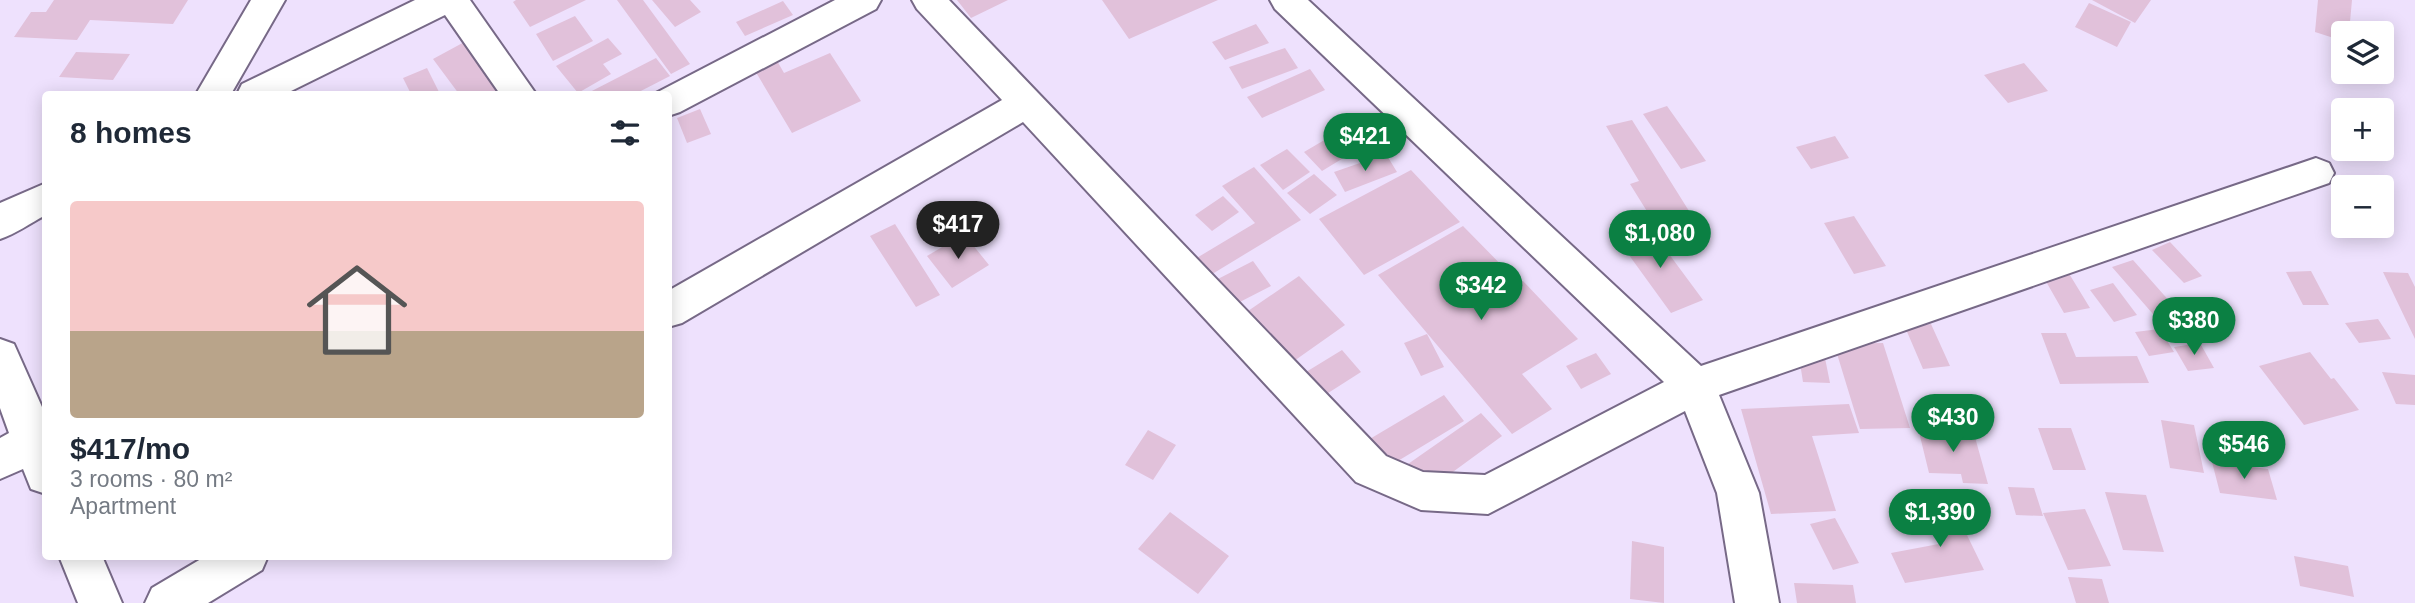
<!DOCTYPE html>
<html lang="en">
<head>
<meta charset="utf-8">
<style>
	body { margin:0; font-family:Helvetica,sans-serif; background:#f6f6f7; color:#1f2937; height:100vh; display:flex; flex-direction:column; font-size:26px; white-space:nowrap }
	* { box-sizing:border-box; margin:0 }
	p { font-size:23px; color:#747a83 }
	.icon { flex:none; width:38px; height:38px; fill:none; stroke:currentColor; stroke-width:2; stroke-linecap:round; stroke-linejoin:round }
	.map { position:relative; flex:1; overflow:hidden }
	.side { position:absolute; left:42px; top:91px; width:630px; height:469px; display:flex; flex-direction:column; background:#fff; border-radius:7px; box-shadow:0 4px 18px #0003 }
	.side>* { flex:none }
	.buttons { position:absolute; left:2331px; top:21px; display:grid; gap:14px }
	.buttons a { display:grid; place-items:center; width:63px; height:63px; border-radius:7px; background:#fff; box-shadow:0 4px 18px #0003; font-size:35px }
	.price { position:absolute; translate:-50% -60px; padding:0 16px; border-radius:24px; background:#0b8043; color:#fff; font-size:23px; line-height:46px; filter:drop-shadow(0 2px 4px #0008) }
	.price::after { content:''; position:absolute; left:50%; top:42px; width:21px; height:16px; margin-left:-10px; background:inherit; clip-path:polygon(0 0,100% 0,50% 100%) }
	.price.selected { background:#222; color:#fff }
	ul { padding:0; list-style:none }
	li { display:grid; align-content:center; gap:14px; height:371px; padding:0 28px }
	li span { display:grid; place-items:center; height:217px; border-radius:7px; color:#555 }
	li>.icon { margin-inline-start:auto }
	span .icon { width:126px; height:126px; fill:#fffc; stroke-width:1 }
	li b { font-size:30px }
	h2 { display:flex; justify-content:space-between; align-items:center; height:84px; padding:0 28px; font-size:30px }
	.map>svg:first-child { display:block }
	.building { fill:#e1c1da }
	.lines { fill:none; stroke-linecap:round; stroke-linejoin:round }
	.street-casing { stroke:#776987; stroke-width:4 }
	.street { fill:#fff; fill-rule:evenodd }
</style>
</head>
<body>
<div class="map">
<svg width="2415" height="603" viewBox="0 0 2415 603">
	<rect width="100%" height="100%" fill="#eee1fd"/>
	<path class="building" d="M54,0H188L173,24L90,20L77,40L14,37L31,12H46Z
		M516,0H586L530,27L513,2Z
		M617,0H643L690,64L671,74Z
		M652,0H690L701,12L675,27Z
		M957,0H1008L971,18Z
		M1102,0H1218L1129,39Z
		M2092,0H2151L2135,23Z
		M2318,0H2352L2349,33H2343V41L2315,32Z
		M783,1L793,15L745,36L736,22Z
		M2089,3L2131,22L2117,47L2075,27Z
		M575,16L593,41L553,61L536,34Z
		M1256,24L1269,43L1225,60L1212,42Z
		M608,38L622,54L603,64L611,74L578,93L556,66Z
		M468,40L507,92L459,94L433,59Z
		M1285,48L1298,68L1242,89L1229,67Z
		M76,52L130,54L113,80L59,77Z
		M830,53L861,101L792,133L754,69L776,59L784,73Z
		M656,58L670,76L635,94H586Z
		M2024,63L2048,91L2008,103L1984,75Z
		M427,68L440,94H411L403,78Z
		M1310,69L1325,90L1262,118L1247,97Z
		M1667,106L1706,161L1681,169L1643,114Z
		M700,109L711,134L687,143L677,118Z
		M1632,120L1689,211L1653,221L1630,184L1639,181L1606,126Z
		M1355,122L1373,140L1322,171L1304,152Z
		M1835,136L1849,158L1811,169L1796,147Z
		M1287,149L1310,172L1283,190L1260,165Z
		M1386,154L1397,172L1345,192L1334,172Z
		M1254,167L1301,220L1209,276L1195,259L1255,223L1222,186Z
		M1411,170L1460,222L1364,275L1319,219Z
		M1314,174L1337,195L1310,214L1287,193Z
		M1223,196L1239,212L1212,231L1195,215Z
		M1854,216L1886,266L1854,274L1824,223Z
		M895,224L940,295L916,307L870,236Z
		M1463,226L1519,283L1523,281L1578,339L1522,374L1552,409L1512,434L1378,275Z
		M1649,227L1703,300L1671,313L1618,240Z
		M964,234L989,265L952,288L927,256Z
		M2170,242L2202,276L2184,283L2152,250Z
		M2133,260L2179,312L2159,321L2112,267Z
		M1253,261L1271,286L1232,306L1214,281Z
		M2065,267L2090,308L2064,313L2040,271Z
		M2311,271L2329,305H2303L2286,272Z
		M2383,272L2408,273L2415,287V339Z
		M1299,276L1345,325L1294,361L1248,311Z
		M2113,283L2137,315L2114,322L2090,290Z
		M2378,319L2391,339L2359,343L2345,323Z
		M1931,324L1950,366L1923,369L1905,327Z
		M2160,329L2174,352L2149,356L2135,332Z
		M2041,333H2066L2076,357L2137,356L2149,383L2060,384Z
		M1427,334L1444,367L1421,376L1404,343Z
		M1883,343L1910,428L1860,429L1834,344Z
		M2200,343L2214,368L2188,371L2174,347Z
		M1342,350L1361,372L1325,395L1306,372Z
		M2310,352L2331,379L2334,378L2359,410L2304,425L2259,366Z
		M1596,353L1611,374L1581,389L1566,366Z
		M1799,357L1825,358L1830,383L1803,382Z
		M2382,372L2415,375V405L2396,404Z
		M1444,395L1464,421L1383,470L1363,443Z
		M1849,404L1859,433L1812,436L1836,511L1771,514L1741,409Z
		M1481,413L1502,436L1420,496L1398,471Z
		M2161,420L2194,425L2204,473L2170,468Z
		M1918,428L1973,430L1988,484L1963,483L1961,474L1929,473Z
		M2038,428H2071L2086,470H2053Z
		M1148,430L1176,445L1153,480L1125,465Z
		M2212,462L2268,469L2277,500L2220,493Z
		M2008,487L2034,488L2043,516L2016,515Z
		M2105,492L2146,495L2164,552L2123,550Z
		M1948,496L1984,570L1905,583L1891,553L1944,543L1924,501Z
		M2085,509L2111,566L2068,570L2043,513Z
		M1170,512L1229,556L1198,594L1138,549Z
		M1835,518L1859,563L1833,570L1810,524Z
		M1632,541L1664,547V603L1630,599Z
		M2294,556L2348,566L2354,597L2300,586Z
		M2068,577L2102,579L2109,603H2076Z
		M1794,583L1853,585L1856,603H1797Z"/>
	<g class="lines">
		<g class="street-casing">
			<path id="street" d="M251,0H285L231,94H196Z
				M415,0H470L536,94H500L445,15L285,94H237L242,84Z
				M835,0H881L876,9L680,112L668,116V94H654Z
				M912,0H949L1386,456L1423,472L1485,475L1664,382L1275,9L1270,0H1308L1701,366L2316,158L2329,163L2334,173L2329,183L1719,395L1759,493L1779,603H1735L1717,493L1685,411L1488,514L1421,510L1356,482L1023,122L682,323L668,327V291L1002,100L917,9Z
				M46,183V215C30,223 16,234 0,239V203Z
				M0,339L14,344L46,416V494L31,489L23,469L0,479V438L9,433L0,408Z
				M59,556H102L122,603H78Z
				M206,556H268L262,570L208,603H145L152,588Z"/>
		</g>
		<use href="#street" class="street"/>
	</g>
</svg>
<div class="buttons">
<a><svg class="icon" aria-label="layers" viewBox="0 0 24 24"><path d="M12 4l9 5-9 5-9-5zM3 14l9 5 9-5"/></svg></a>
<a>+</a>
<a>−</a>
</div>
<b class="price" style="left:1365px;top:173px">$421</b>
<b class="price selected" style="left:958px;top:261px">$417</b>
<b class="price" style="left:1660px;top:270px">$1,080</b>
<b class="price" style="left:1481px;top:322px">$342</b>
<b class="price" style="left:2194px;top:357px">$380</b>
<b class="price" style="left:1953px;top:454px">$430</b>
<b class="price" style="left:2244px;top:481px">$546</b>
<b class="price" style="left:1940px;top:549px">$1,390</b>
<section class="side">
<h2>8 homes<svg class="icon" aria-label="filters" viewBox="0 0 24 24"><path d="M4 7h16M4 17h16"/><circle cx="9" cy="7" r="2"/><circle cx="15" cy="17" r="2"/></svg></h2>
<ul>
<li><span style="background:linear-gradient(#f6c9c9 60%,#b9a48a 0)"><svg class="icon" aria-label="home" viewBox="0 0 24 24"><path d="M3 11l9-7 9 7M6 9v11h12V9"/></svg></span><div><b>$417/mo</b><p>3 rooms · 80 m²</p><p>Apartment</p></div></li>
</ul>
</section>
</div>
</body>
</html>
